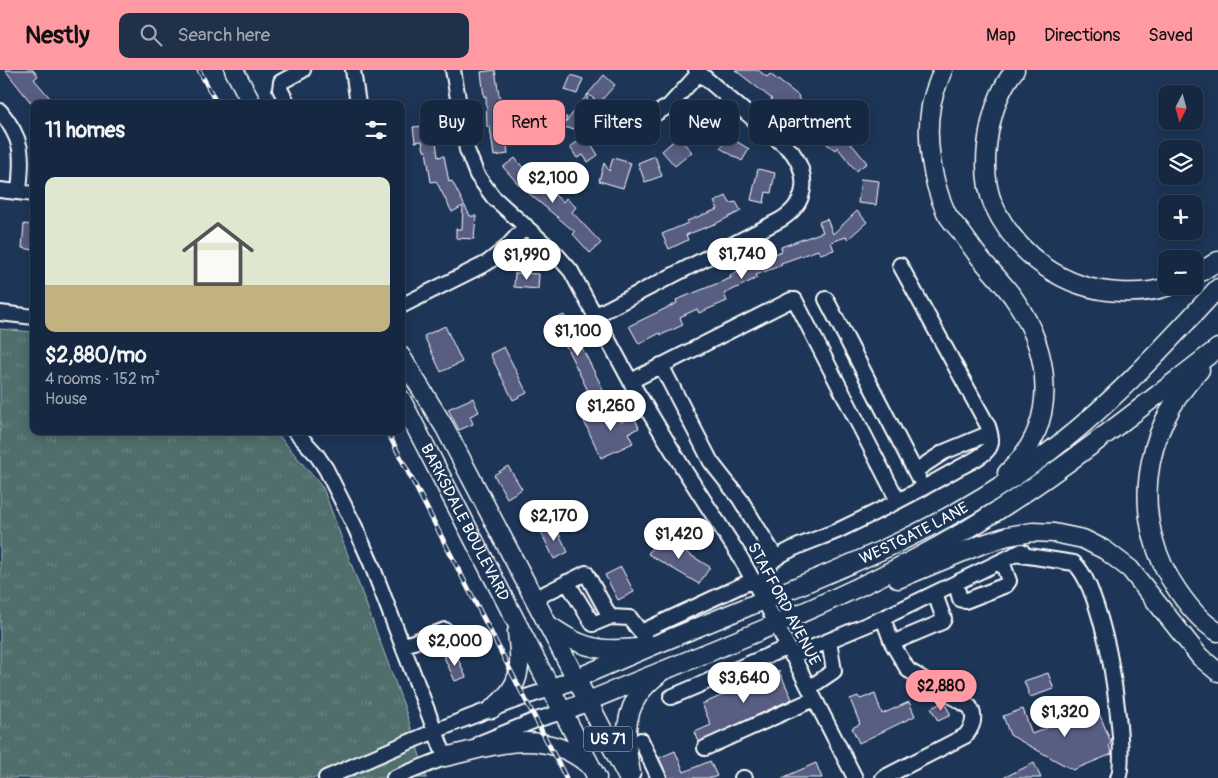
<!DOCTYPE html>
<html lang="en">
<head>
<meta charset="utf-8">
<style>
	body { margin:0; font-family:Pangolin,sans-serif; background:#1f3048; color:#f1f3f6; height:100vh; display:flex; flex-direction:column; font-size:19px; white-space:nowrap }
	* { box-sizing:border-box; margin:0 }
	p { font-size:16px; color:#9ea6b1 }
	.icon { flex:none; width:28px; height:28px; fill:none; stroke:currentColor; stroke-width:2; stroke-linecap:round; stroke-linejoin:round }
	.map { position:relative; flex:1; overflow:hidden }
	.details { position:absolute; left:30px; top:30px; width:375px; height:335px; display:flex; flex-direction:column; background:#162841; border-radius:10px; box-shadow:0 2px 12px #0003,0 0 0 1px #35445a }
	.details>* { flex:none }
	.top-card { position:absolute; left:420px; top:30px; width:475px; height:45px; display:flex; gap:10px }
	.needle { width:32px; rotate:186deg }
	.tools { position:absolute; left:1158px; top:15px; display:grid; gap:10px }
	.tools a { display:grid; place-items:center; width:45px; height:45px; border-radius:10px; background:#162841; box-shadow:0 2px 12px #0003,0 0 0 1px #35445a; font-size:25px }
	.price { position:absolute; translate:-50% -42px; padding:0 11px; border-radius:18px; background:#fff; color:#222; font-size:16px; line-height:32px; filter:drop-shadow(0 1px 2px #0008) }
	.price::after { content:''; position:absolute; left:50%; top:30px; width:15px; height:11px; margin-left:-8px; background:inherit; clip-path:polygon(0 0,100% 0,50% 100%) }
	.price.selected { background:#ff9aa2; color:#111 }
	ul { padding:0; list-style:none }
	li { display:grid; align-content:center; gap:10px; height:265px; padding:0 15px }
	li span { display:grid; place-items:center; height:155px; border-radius:10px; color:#555 }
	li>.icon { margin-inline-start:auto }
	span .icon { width:90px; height:90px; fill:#fffc; stroke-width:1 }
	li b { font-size:21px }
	h2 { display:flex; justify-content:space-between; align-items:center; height:60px; padding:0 15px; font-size:21px }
	.chip { padding:0 18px; border-radius:10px; background:#162841; box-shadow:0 2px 12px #0003,0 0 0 1px #35445a; font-size:18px; line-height:45px }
	.chip.selected { background:#ff9aa2; color:#111 }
	header { display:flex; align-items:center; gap:30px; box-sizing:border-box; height:70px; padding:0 25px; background:#ff9aa2; color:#111 }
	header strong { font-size:24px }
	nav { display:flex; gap:28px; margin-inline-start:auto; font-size:18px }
	.search { width:350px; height:45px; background:#1f3048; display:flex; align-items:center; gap:12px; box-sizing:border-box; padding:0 18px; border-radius:10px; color:#9ea6b1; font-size:19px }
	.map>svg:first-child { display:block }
	.grass { fill:url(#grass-tufts); stroke:#a8b6b6 }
	.building { fill:#595d82; stroke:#fff }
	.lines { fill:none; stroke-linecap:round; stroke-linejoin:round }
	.minor-casing { stroke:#fff; stroke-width:18 }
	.major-casing { stroke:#fff; stroke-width:21 }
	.minor { stroke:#1d3557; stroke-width:14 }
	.major { stroke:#1d3557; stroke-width:18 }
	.rail-casing { stroke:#fff; stroke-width:5 }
	.rail { stroke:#1d3557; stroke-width:3; stroke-dasharray:9; stroke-linecap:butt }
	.labels { text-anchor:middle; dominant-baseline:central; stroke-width:5; stroke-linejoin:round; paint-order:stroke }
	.shield { fill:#1d3557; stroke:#bbc2cd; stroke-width:1 }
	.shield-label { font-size:15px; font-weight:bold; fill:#fff }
	.street-label { font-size:16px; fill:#fff; stroke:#1d3557 }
</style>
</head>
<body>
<header>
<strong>Nestly</strong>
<div class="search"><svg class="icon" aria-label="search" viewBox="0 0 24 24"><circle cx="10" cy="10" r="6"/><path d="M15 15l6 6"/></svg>Search here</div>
<nav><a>Map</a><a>Directions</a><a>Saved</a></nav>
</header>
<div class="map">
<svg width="1218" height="708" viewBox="0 0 1218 708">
	<defs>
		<pattern id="grass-tufts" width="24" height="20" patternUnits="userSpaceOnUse" patternTransform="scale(1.25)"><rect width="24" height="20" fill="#506e6c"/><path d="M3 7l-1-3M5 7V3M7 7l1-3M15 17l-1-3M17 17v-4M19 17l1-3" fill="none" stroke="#6a8482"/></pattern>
	</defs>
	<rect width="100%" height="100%" fill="#1d3557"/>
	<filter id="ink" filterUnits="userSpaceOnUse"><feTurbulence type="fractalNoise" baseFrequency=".02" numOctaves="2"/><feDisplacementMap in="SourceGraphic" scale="10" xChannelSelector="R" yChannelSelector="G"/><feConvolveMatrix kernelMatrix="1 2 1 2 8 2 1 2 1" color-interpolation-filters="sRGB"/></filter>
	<g filter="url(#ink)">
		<path class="grass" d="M0,259L34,262V361H275L323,418L404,636L427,708H0Z"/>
		<path class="building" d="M5,0H33L38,6L34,9L55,34H32Z
			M495,0L500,31H506L507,49L504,50L508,84L494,86L490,57H487L486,26L484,27L481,2Z
			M735,0H758L767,7L770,4L799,26L798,28L823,47L820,51L854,77L867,93L856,101L837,77L835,80L811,62L810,63L791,48L792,46L771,30L772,29Z
			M571,5L583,9L577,24L565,20Z
			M604,5L615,15L599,33L588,24Z
			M588,24L584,60L552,56L553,61H543L542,55L532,54V50L567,47L565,53Z
			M688,52L722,56L721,62L749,79L742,91L720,78L724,73L707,70V68L686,65Z
			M434,55L438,87L444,86L449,112L452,111L470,146H476L474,169L456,168V159H462L463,136L452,142L436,111L431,112L426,81H424L422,71L415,72L413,57Z
			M586,66L598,85L588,92L583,85L577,88L570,77Z
			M678,67L692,82L675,96L662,81Z
			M655,86L662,106L645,112L638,93Z
			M515,88L535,112L537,110L563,132L566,128L576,137L572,142L601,173L590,183L573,164L575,162L520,116L503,97Z
			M613,88L631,93L623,118L599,111L604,93L609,101Z
			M758,99L775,103L771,123L766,122L764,133L751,130Z
			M861,109L879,111L876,135L858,133Z
			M726,126L730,133L736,132L741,141L717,153L686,165L688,170L669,179L662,164L688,153L687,151L718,139L714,132Z
			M857,141L867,152L848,169L846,167L831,172L834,180L820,184L818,180L781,193L782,195L756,205L757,208L724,224L727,231L699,243L697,239L680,247L683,255L661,265L660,263L639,274L629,256L677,233L676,230L731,208L730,205L757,192L756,191L782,181L781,177L823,162L819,152L827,149L833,164Z
			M24,154L34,155V180L22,178Z
			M515,203L539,204L538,219L514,217Z
			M564,245L576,273L579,272L603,319L590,325L553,250Z
			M445,256L462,292L441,302L424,266Z
			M504,277L527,323L513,330L490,284Z
			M473,328L479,342L470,346L473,354L459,360L448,339Z
			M615,337L621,352L634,346L639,358L628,363L633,373L601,388L584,351Z
			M508,396L522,419L507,428L494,405Z
			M555,456L568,482L554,489L541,462Z
			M659,466L710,497L699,514L648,484Z
			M621,497L634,522L618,530L605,505Z
			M455,582L466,607L455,611L444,587Z
			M779,601L792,629L699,672L695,662L711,655L702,634Z
			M1048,603L1054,619L1030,627L1024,611Z
			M875,624L882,644L909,632L915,646L859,673L852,658L860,654L850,629L858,626L860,629Z
			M944,632L951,645L938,651L931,638Z
			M1023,639L1032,664L1091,640L1093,645L1099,643L1111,672L1109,676L1112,684L1073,700L1010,665L1003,646Z
			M675,681L684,702L710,691L717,706L712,708H668L659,688Z
			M816,693L822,708H782Z
			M1034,693L1041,708H1003Z"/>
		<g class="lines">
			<g class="minor-casing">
				<path id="minor" d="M353,0L358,34
					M453,0L467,80L477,105L493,127L556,184L571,201L632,314L683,398L739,485L764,530L855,708
					M288,34L280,19L281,12L303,0
					M0,41C25,72 22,85 19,122
					M628,56L648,48L669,36L699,3
					M0,120L34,124
					M826,229L915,401
					M401,236L487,193L506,178L526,156
					M0,243L34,247
					M596,245L780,150C807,134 810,107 792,82L696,0
					M661,295L711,392L740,429L776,488
					M631,311L791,230H795L898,431
					M295,361L316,384L326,399L355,457L371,493L445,687
					M918,407L915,401L944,382L990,363
					M1015,484L1074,493C1089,506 1099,543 1104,563C1111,587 1127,688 1118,708
					M956,514L960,529L965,531L1006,515L1009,511L1002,491
					M534,529L586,503L610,547L593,554L567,512
					M764,529C765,517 763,502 771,493C783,479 822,468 839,460C879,441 919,421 957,399C966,394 983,387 989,378C993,372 990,363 988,356L900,195
					M610,547L630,548L646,569
					M883,548L892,573L942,552L944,549L935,524
					M641,562L753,510
					M403,576L445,560
					M792,586L883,548L1022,481
					M809,618L834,601L829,571
					M671,627L788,577
					M641,670L659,708
					M480,673L536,650L562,642
					M705,678L814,629
					M326,708C400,676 474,642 551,619
					M394,708L454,684
					M742,708H745
					M883,708L965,666C973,657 976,647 970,637L908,600L892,573"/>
			</g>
			<g class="major-casing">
				<g id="major">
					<path d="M234,0L252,34"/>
					<path d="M943,0C938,12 933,24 931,36C925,68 932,111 945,140C948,148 955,155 961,162C966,169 971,176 976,183C988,198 1002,212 1013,227C1052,283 1060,354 1007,403"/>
					<path d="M1015,0C1000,18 993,40 989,62C985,85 984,112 993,134C1016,185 1064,220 1120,222C1137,223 1154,222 1169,216"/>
					<path d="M1194,206L1218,191"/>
					<path d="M401,286L445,358L628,708"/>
					<path d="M1200,300C1141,360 1129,452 1178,521C1189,537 1202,553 1218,562"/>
					<path id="s1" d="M401,329L597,708"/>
					<path d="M898,509L980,475L1008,466L1033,462L1054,463L1083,469L1105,480L1130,499L1200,587L1218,602"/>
					<path d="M547,554C561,563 576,574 593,577C607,581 622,579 637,578"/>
					<path id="s2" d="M551,619C618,590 685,562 752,535C856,493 950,455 1041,388C1107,339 1162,279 1218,218"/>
					<path d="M492,639C523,615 521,598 517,562"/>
					<path d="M562,642C688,589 817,543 937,477C1038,421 1127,348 1218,278"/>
					<path d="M445,687C496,675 544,657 589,695"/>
					<path d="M631,703C623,664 623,631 658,605"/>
				</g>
			</g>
			<use href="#minor" class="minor"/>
			<use href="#major" class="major"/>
			<g class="rail-casing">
				<path id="rail" d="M199,0L217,34
					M387,361L566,708"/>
			</g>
			<use href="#rail" class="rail"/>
		</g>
	</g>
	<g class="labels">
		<rect class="shield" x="584" y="656.5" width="48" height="25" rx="4"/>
		<g class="shield-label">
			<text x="608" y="669">US 71</text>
		</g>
		<g class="street-label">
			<text stroke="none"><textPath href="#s1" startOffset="139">BARKSDALE BOULEVARD</textPath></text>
			<text stroke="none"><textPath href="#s2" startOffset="395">WESTGATE LANE</textPath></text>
			<text transform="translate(784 534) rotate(62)">STAFFORD AVENUE</text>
		</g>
	</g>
</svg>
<div class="tools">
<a><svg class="needle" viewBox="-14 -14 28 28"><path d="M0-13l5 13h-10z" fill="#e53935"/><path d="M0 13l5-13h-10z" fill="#9ea6b1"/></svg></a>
<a><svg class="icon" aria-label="layers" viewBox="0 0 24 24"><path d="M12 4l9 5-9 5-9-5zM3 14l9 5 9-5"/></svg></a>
<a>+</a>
<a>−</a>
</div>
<b class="price" style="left:553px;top:134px">$2,100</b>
<b class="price" style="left:742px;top:210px">$1,740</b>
<b class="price" style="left:527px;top:211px">$1,990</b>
<b class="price" style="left:578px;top:287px">$1,100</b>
<b class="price" style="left:611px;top:362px">$1,260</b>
<b class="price" style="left:554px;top:472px">$2,170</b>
<b class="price" style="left:679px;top:490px">$1,420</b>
<b class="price" style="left:455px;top:597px">$2,000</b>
<b class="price" style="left:744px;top:634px">$3,640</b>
<b class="price selected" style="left:941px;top:642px">$2,880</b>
<b class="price" style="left:1065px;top:668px">$1,320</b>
<div class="top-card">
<a class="chip">Buy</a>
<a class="chip selected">Rent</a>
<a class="chip">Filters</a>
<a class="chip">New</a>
<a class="chip">Apartment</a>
</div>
<section class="details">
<h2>11 homes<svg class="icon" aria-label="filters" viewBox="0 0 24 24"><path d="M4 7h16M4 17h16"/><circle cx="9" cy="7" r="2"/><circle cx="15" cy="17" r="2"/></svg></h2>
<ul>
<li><span style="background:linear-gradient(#dfe7d0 70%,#c2b280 0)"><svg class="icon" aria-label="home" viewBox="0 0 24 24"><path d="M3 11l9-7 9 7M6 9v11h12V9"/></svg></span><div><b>$2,880/mo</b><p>4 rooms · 152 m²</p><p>House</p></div></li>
</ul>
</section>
</div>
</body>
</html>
